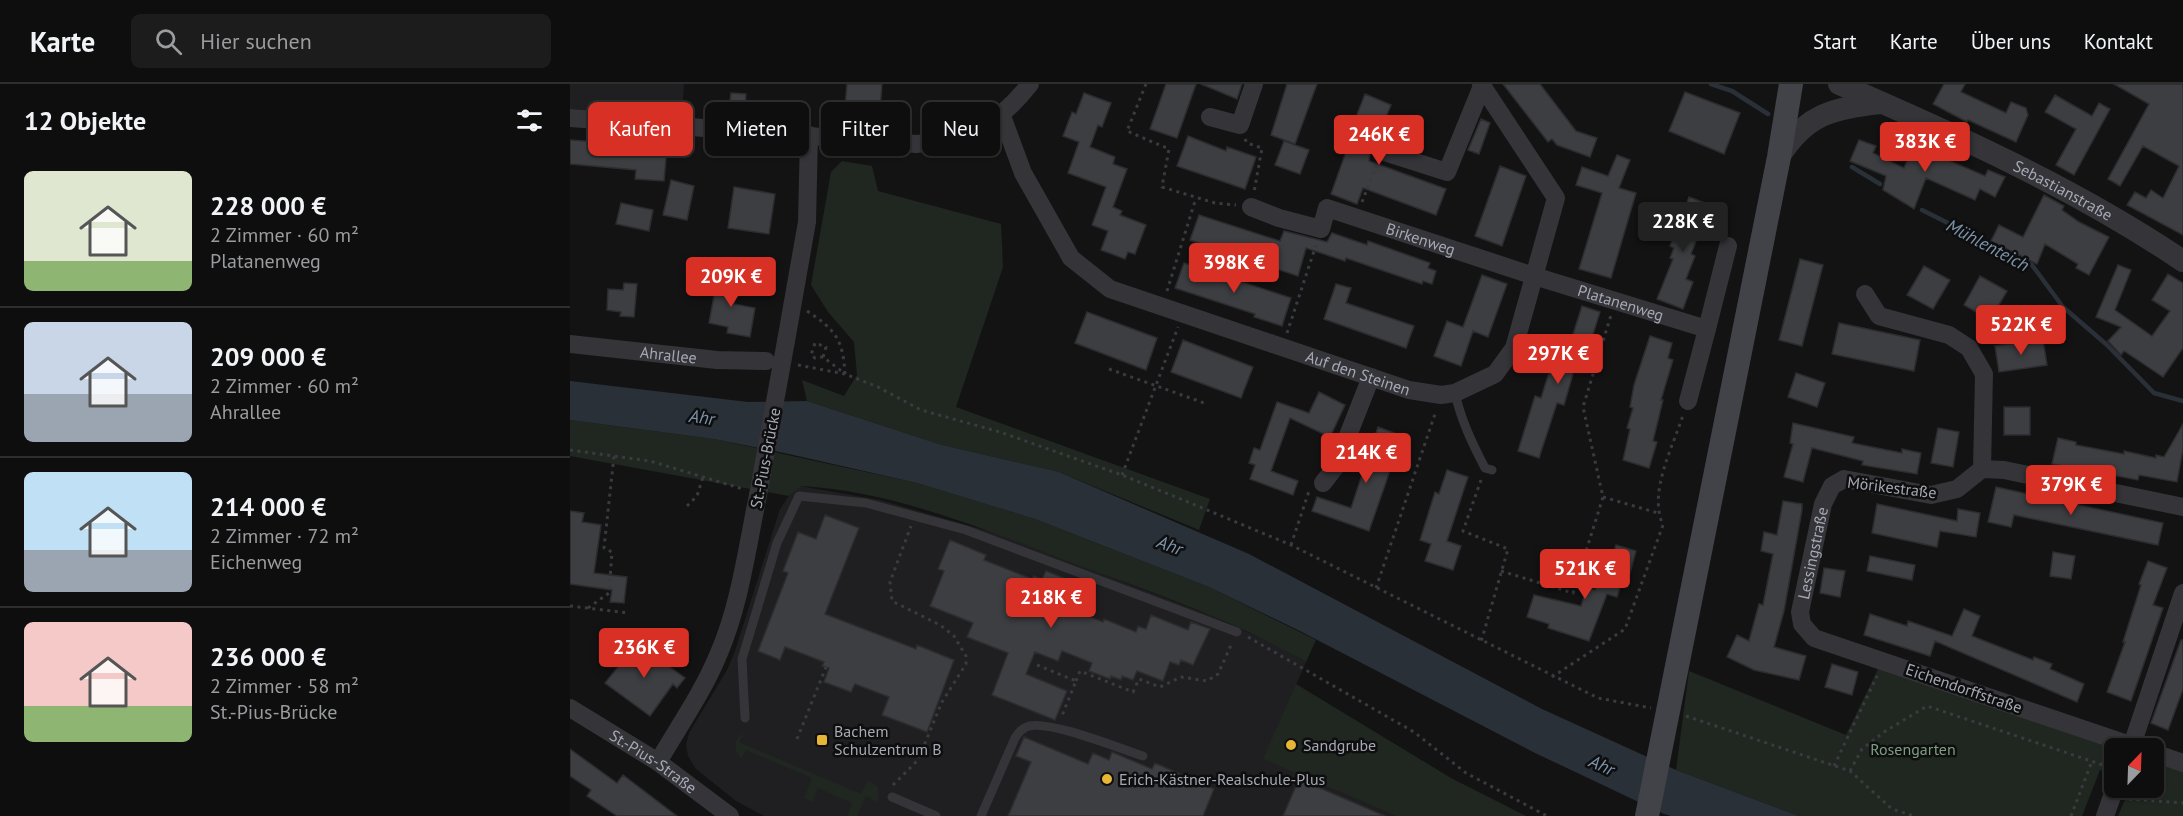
<!DOCTYPE html>
<html lang="de">
<head>
<meta charset="utf-8">
<style>
	body { margin:0; font-family:"PT Sans",sans-serif; background:#1c1c1d; color:#f1f3f6; height:100vh; display:flex; flex-direction:column; font-size:22px; white-space:nowrap }
	* { box-sizing:border-box; margin:0 }
	p { font-size:20px; color:#9b9c9e }
	.icon { flex:none; width:33px; height:33px; fill:none; stroke:currentColor; stroke-width:2; stroke-linecap:round; stroke-linejoin:round }
	.map { position:relative; flex:1; overflow:hidden }
	.side { display:flex; flex-direction:column; background:#0e0e0f; width:570px }
	.side>* { flex:none }
	.hud { position:absolute; left:18px; top:18px; width:570px; height:54px; display:flex; gap:12px }
	.needle { width:39px; rotate:23deg }
	.fabs { position:absolute; left:1534px; top:654px; display:grid; gap:12px }
	.fabs a { display:grid; place-items:center; width:60px; height:60px; border-radius:9px; background:#0e0e0f; box-shadow:0 2px 4px #0004,0 0 0 2px #2e2e2f; font-size:30px }
	.price { position:absolute; translate:-50% -51px; padding:0 14px; border-radius:6px; background:#d93025; color:#fff; font-size:20px; line-height:39px; filter:drop-shadow(0 2px 3px #0008) }
	.price::after { content:''; position:absolute; left:50%; top:36px; width:18px; height:14px; margin-left:-9px; background:inherit; clip-path:polygon(0 0,100% 0,50% 100%) }
	.price.current { background:#222; color:#fff }
	ul { padding:0; list-style:none }
	li { display:flex; align-items:center; gap:18px; height:150px; padding:0 24px }
	li+li { border-top:2px solid #2e2e2f }
	li span { display:grid; place-items:center; flex:none; width:168px; height:120px; border-radius:9px; color:#555 }
	li>.icon { margin-inline-start:auto }
	span .icon { width:72px; height:72px; fill:#fffc; stroke-width:1 }
	li b { font-size:26px }
	h2 { display:flex; justify-content:space-between; align-items:center; height:72px; padding:0 24px; font-size:26px }
	.chip { padding:0 21px; border-radius:9px; background:#0e0e0f; box-shadow:0 2px 4px #0004,0 0 0 2px #2e2e2f; font-size:21px; line-height:54px }
	.chip.current { background:#d93025; color:#fff }
	header { display:flex; align-items:center; gap:36px; box-sizing:border-box; height:84px; padding:0 30px; background:#0e0e0f; border-bottom:2px solid #2e2e2f }
	header strong { font-size:28px }
	nav { display:flex; gap:33px; margin-inline-start:auto; font-size:21px }
	.search { width:420px; height:54px; background:#1c1c1d; display:flex; align-items:center; gap:15px; box-sizing:border-box; padding:0 21px; border-radius:9px; color:#9b9c9e; font-size:22px }
	main { display:flex; flex:1; min-height:0 }
	.map>svg:first-child { display:block }
	.built { fill:#1f1f21 }
	.green { fill:#1f2720 }
	.water { fill:#2a3037 }
	.lines { fill:none; stroke-linecap:round; stroke-linejoin:round }
	.stream { stroke:#2a3037; stroke-width:4.5 }
	.building { fill:#3d3e41; stroke:#2d2d30; stroke-width:1.5 }
	.path { stroke:#3a3b40; stroke-width:3; stroke-dasharray:3 4.5; stroke-linecap:butt }
	.service { stroke:#343439; stroke-width:9 }
	.minor { stroke:#343439; stroke-width:18 }
	.tertiary { stroke:#343439; stroke-width:22 }
	.secondary { stroke:#424349; stroke-width:24 }
	.minor-bridge { stroke:#343439; stroke-width:18 }
	.poi-dot { fill:#e7b637; stroke:#0e0e0f; stroke-width:2 }
	.labels { text-anchor:middle; dominant-baseline:central; stroke-width:5; stroke-linejoin:round; paint-order:stroke }
	.street-label { font-size:16px; fill:#a5a9b4; stroke:#0e0e0f }
	.poi-label { font-size:16px; fill:#a5a9b4; stroke:#0e0e0f; text-anchor:start }
	.park-label { font-size:16px; fill:#7d9e81; stroke:#0e0e0f }
	.water-label { font-size:18px; font-style:italic; fill:#7d94ae; stroke:#0e0e0f }
</style>
</head>
<body>
<header>
<strong>Karte</strong>
<div class="search"><svg class="icon" aria-label="search" viewBox="0 0 24 24"><circle cx="10" cy="10" r="6"/><path d="M15 15l6 6"/></svg>Hier suchen</div>
<nav><a>Start</a><a>Karte</a><a>Über uns</a><a>Kontakt</a></nav>
</header>
<main>
<section class="side">
<h2>12 Objekte<svg class="icon" aria-label="filters" viewBox="0 0 24 24"><path d="M4 7h16M4 17h16"/><circle cx="9" cy="7" r="2"/><circle cx="15" cy="17" r="2"/></svg></h2>
<ul>
<li><span style="background:linear-gradient(#dfe7d0 75%,#8fb573 0)"><svg class="icon" aria-label="home" viewBox="0 0 24 24"><path d="M3 11l9-7 9 7M6 9v11h12V9"/></svg></span><div><b>228 000 €</b><p>2 Zimmer · 60 m²</p><p>Platanenweg</p></div></li>
<li><span style="background:linear-gradient(#c9d6e8 60%,#9aa5b1 0)"><svg class="icon" aria-label="home" viewBox="0 0 24 24"><path d="M3 11l9-7 9 7M6 9v11h12V9"/></svg></span><div><b>209 000 €</b><p>2 Zimmer · 60 m²</p><p>Ahrallee</p></div></li>
<li><span style="background:linear-gradient(#bfe0f5 65%,#9aa5b1 0)"><svg class="icon" aria-label="home" viewBox="0 0 24 24"><path d="M3 11l9-7 9 7M6 9v11h12V9"/></svg></span><div><b>214 000 €</b><p>2 Zimmer · 72 m²</p><p>Eichenweg</p></div></li>
<li><span style="background:linear-gradient(#f6c9c9 70%,#8fb573 0)"><svg class="icon" aria-label="home" viewBox="0 0 24 24"><path d="M3 11l9-7 9 7M6 9v11h12V9"/></svg></span><div><b>236 000 €</b><p>2 Zimmer · 58 m²</p><p>St.-Pius-Brücke</p></div></li>
</ul>
</section>
<div class="map">
<svg width="1613" height="732" viewBox="0 0 1613 732">
	<rect width="100%" height="100%" fill="#131314"/>
	<path class="built" d="M0,0H114L112,33L0,25Z
		M230,402L310,416L425,449L637,530L706,561L736,578L694,675L826,732H194L166,717L126,685L118,672L116,661L119,649L157,586L165,567L210,425L219,412Z"/>
	<path class="green" d="M272,77L302,82L308,107L431,140L433,183L386,323L640,415L629,446L489,388L372,361L237,317L232,296L274,312L287,291L284,258L258,228L241,201L261,88Z
		M0,336L144,355L347,399L465,435L639,503L746,556L736,578C663,536 584,509 505,480C418,447 325,407 231,402L219,412L0,372Z
		M1309,583L1544,665L1537,688L1530,686L1512,732H1229L1106,686L1119,587L1276,651Z
		M726,600L881,694L956,732H826L693,675Z
		M175,645L169,658L291,710L298,696L308,703V718L296,712L287,732H277L282,719L248,704L242,718L234,714L242,694L176,666L171,675L166,667V657Z
		M1584,677L1613,685V732H1548L1560,704H1584Z"/>
	<path class="water" d="M0,297L178,318L237,317L372,361L489,388L679,470L972,625L1106,686L1229,732H1101L1094,730L963,668L728,546L639,503L465,435L347,399L219,370L144,355L0,336Z"/>
	<g class="lines">
		<path class="stream" d="M1141,0L1162,7L1198,30
			M1282,83L1310,100
			M1352,126L1462,181L1493,223L1537,261L1584,309L1613,317"/>
	</g>
	<path class="building" d="M277,0H312L310,27L275,23Z
		M596,0H626L607,54L580,45Z
		M631,0H672L667,15Z
		M717,0H747L725,60L701,51Z
		M933,0H970L1006,47L1027,54L1020,73L987,61L982,55L978,58Z
		M1374,0H1395L1391,8L1436,29L1441,18L1456,24L1458,31L1446,58L1398,36L1397,38L1363,20Z
		M1544,0H1613V151L1557,121L1565,108L1576,114L1581,106L1593,114L1609,82L1573,62L1550,102L1538,95L1579,20Z
		M1115,8L1170,29L1154,70L1099,47Z
		M161,9L176,10L175,26L159,24Z
		M514,9L541,19L532,43L528,41L520,63L545,73L543,80L557,85L543,123L552,127L550,131L576,141L565,170L558,168L555,175L531,166L538,147L522,141L536,103L498,89L509,58L493,52L502,28L506,30Z
		M795,10L821,21L806,57L801,63L799,77L876,105L866,131L793,104L787,120L761,110L777,65L774,64Z
		M1485,11L1522,32L1529,19L1540,25L1504,91L1486,81L1506,45L1475,28Z
		M911,35L920,39L909,70L898,66Z
		M618,52L656,67L657,63L686,73L675,105L607,82Z
		M1354,52L1356,59L1367,64L1364,70L1415,92L1418,86L1435,93L1425,113L1410,105L1405,116L1356,94L1344,125L1313,106L1316,92L1280,77L1289,56L1306,62L1303,69L1334,84L1346,55L1349,56Z
		M0,56L97,63L94,97L65,95L66,86L0,80Z
		M714,57L739,66L730,90L705,81Z
		M1047,71L1060,76L1049,104L1066,109L1041,194L1009,185L1032,109L1006,101L1012,83L1038,92Z
		M930,82L956,92L932,162L905,152Z
		M101,96L124,102L117,136L93,131Z
		M164,103L205,110L199,150L158,144Z
		M1474,111L1494,122L1492,126L1509,138L1539,153L1519,191L1506,184L1508,180L1475,160L1467,180L1421,157L1429,141L1453,153Z
		M1119,113L1140,121L1121,170L1125,172L1116,195L1123,198L1113,225L1087,215L1103,175L1100,174L1104,164L1100,162L1105,149L1101,147L1109,127L1113,129Z
		M51,119L83,126L79,147L46,140Z
		M629,131L710,157L714,147L757,158L762,149L797,161L798,157L860,179L858,184L866,187L862,200L853,197L852,200L776,174L775,177L736,164L728,192L620,156Z
		M1230,175L1253,181L1232,262L1209,256Z
		M614,179L721,214L712,242L684,233L685,230L605,204Z
		M1548,181L1561,186L1545,226L1582,252L1600,227L1582,216L1598,190L1613,199V264L1593,293L1554,267L1551,271L1538,257L1551,243L1526,233Z
		M1354,182L1380,196L1363,225L1337,211Z
		M148,190L169,194L164,220L185,224L180,253L157,249L158,243L139,239Z
		M912,191L937,200L918,253L903,247L891,282L864,272L877,237L893,243Z
		M1410,192L1437,207L1420,236L1394,221Z
		M54,199L67,200L64,233L50,232L51,228L37,226L38,205L53,206Z
		M766,200L781,204L776,219L844,242L836,264L754,235Z
		M1012,222L1030,228L1012,285L1005,283L994,321L987,319L969,374L948,367L965,312L971,314L983,276L994,279Z
		M517,228L587,254L576,286L505,259Z
		M1269,239L1350,256L1344,287L1262,270Z
		M1080,252L1102,259L1098,274L1103,276L1091,316H1093L1083,357L1087,358L1079,384L1053,376L1060,345L1057,344L1063,324L1060,323L1064,301Z
		M1473,255L1477,281L1429,288L1425,262Z
		M613,256L683,283L671,314L601,288Z
		M1226,289L1255,299L1247,323L1218,313Z
		M749,308L775,321L760,353L720,334L701,387L728,397L723,411L680,395L685,381L679,379L684,364L690,366L707,318L739,329Z
		M1434,323H1460V351H1434Z
		M1223,339L1284,353L1282,359L1332,369V365L1351,369L1347,390L1292,381L1293,377L1242,364L1233,398L1214,393L1223,360L1220,359Z
		M1613,340V365L1607,398L1569,391L1568,396L1482,380L1488,354L1506,358V361L1554,370V367L1586,374V371L1594,373Z
		M808,343L832,352L799,447L742,427L747,413L781,424Z
		M1368,344L1389,348L1383,383L1361,379Z
		M877,386L898,393L877,457L891,462L883,486L855,477L861,460L850,456L865,408L869,410Z
		M1426,403L1593,439L1588,461L1444,431L1441,443L1418,438Z
		M1213,417L1232,420V426L1214,527L1204,563L1236,572L1229,596L1184,586L1157,573L1167,551L1179,557L1189,520L1193,521L1203,470L1191,467L1194,448L1207,451Z
		M1307,420L1387,437L1388,425L1410,429L1406,453L1370,447L1367,463L1302,449Z
		M0,427L14,429L12,438L31,441L24,489L57,493L54,519L40,518L42,506L0,500Z
		M255,431L289,444L255,530L346,565L347,561L384,576L357,648L312,631L319,613L285,600L281,608L254,598L259,584L252,582L254,578L215,563L210,576L188,567L218,489L213,487L228,448L246,455Z
		M380,456L416,471L414,476L462,495L464,492L472,495L476,487L509,500L504,514L509,516L505,527L533,538L534,535L566,548L568,542L576,545L581,531L618,546L621,538L640,545L623,581L611,576L609,581L600,578L593,597L567,587L563,596L552,592L551,596L541,592L540,595L519,587L522,579L492,567L488,577L465,568L456,590L497,607L485,636L422,611L438,569L397,553L403,539L360,522L374,487L368,485Z
		M1046,461L1066,467L1058,496L1053,494L1047,513L1037,510L1019,557L978,544L979,540L957,533L964,511L1011,522L1017,503L1025,506L1033,479L1040,481Z
		M1483,468L1505,472L1501,495L1480,492Z
		M1300,472L1345,481L1342,496L1297,487Z
		M1578,477L1597,484L1583,521L1593,524L1561,617L1537,608L1555,558H1553L1571,501L1569,500Z
		M1254,484L1275,487L1270,513L1250,509Z
		M1394,525L1410,532L1402,552L1463,576L1464,573L1482,580L1480,585L1514,600L1507,618L1365,557L1360,572L1294,551L1300,530L1337,542L1338,537L1382,552Z
		M1611,556H1613V605L1598,646L1581,639Z
		M64,557L115,594L107,604L103,600L80,632L35,599L59,569L56,567Z
		M1262,580L1288,588L1282,611L1255,603Z
		M454,653L518,680L523,669L539,676L542,668L582,685L585,679L644,705L633,732H438L461,678L446,672Z
		M0,665L47,699L53,691L107,732H47L17,712L21,706L0,692Z
		M729,695L815,732H713Z"/>
	<g class="lines">
		<path class="path" d="M576,0L557,47L599,65L592,103L645,119L666,121
			M675,55L677,59L692,64L684,108
			M792,118L806,82
			M597,207L626,114
			M237,227C266,246 273,256 275,290
			M717,249L746,161
			M253,273L256,263L245,259L241,271L245,274L253,273L274,289
			M228,281L275,290L308,303L351,326L430,348L552,391L618,418L721,461L1028,614L1081,624
			M539,285L637,320
			M0,366L80,377L173,405
			M552,391L608,243
			M911,396L893,447L938,465L911,558
			M1033,413L1088,429
			M117,422L127,412L133,393
			M721,461L739,407
			M931,487L1003,509L1033,413L1013,323L1041,231
			M806,504L866,327
			M0,522L59,529
			M18,524L39,509L42,468L34,464L44,372
			M678,553L844,648L896,689L977,732
			M467,581L506,597L491,634
			M982,593L1055,545L1093,441C1078,408 1103,363 1113,331
			M506,597L510,587L563,608L569,595L590,603L611,593L637,597L648,590L662,559
			M1116,632L1280,687L1322,725L1344,732
			M227,655L256,583
			M1264,682L1307,592
			M1280,687L1292,665L1314,648L1357,622L1545,685
			M323,701L348,676L372,618L396,580V572L384,552L370,541L322,517L320,498L341,442
			M1559,715L1613,719
			M1501,732L1522,677"/>
		<path class="service" d="M885,309C891,336 902,359 915,384L922,386
			M175,634L172,575L207,459L229,412L296,419L396,446L667,548
			M322,713L366,732
			M411,732L445,654C449,648 452,644 459,642C482,637 548,664 573,672"/>
		<g class="minor">
			<path id="s1" d="M432,32L453,89L501,174L540,205L839,306L871,311L885,309L925,290L944,264L986,114L911,0"/>
			<path d="M640,33L670,41L684,0"/>
			<path d="M0,34L346,60C397,56 428,41 460,0"/>
			<path d="M811,67L877,88L912,2"/>
			<path id="s2" d="M681,123L709,134L751,145L757,124L964,192L1137,245L1118,317"/>
			<path d="M1295,210L1309,232L1379,251L1399,264L1414,290L1412,385"/>
			<path d="M1137,245L1158,162"/>
			<path d="M216,257L237,138L239,51"/>
			<path id="s3" d="M0,260L147,276L196,277"/>
			<path d="M753,399L766,382L801,293"/>
			<path id="s4" d="M0,624L88,678L160,732"/>
			<path d="M1561,664L1613,509"/>
			<path id="s5" d="M1569,664L1244,554L1232,540L1230,528L1253,420L1262,402L1274,395L1361,411L1387,405L1412,385L1434,386L1613,423"/>
			<path d="M1584,669L1613,679"/>
			<path d="M88,678C109,642 133,608 149,569C170,520 177,464 188,411"/>
			<path d="M1535,732L1545,704"/>
		</g>
		<g class="tertiary">
			<path id="s6" d="M1269,0C1387,51 1506,105 1613,177"/>
			<path d="M1209,73C1236,30 1263,24 1311,19"/>
		</g>
		<path class="secondary" d="M1077,732L1209,73L1221,0"/>
		<path class="minor-bridge" d="M188,411L216,257"/>
	</g>
	<g class="poi-dot">
		<rect x="246" y="650" width="12" height="12" rx="3"/>
		<circle cx="721" cy="661" r="6"/>
		<circle cx="537" cy="695" r="6"/>
	</g>
	<g class="labels">
		<g class="street-label">
			<text stroke="none"><textPath href="#s6" startOffset="248">Sebastianstraße</textPath></text>
			<text stroke="none"><textPath href="#s2" startOffset="194">Birkenweg</textPath></text>
			<text stroke="none"><textPath href="#s2" startOffset="404">Platanenweg</textPath></text>
			<text stroke="none"><textPath href="#s3" startOffset="99">Ahrallee</textPath></text>
			<text stroke="none"><textPath href="#s1" startOffset="470">Auf den Steinen</textPath></text>
			<text transform="translate(195 374) rotate(-79)">St.-Pius-Brücke</text>
			<text transform="translate(1322 403) rotate(7)">Mörikestraße</text>
			<text stroke="none"><textPath href="#s5" startOffset="434">Lessingstraße</textPath></text>
			<text transform="translate(1394 604) rotate(19)">Eichendorffstraße</text>
			<text stroke="none"><textPath href="#s4" startOffset="99">St.-Pius-Straße</textPath></text>
		</g>
		<g class="poi-label">
			<text x="264" y="647">Bachem<tspan x="264" dy="18">Schulzentrum B</tspan></text>
			<text x="733" y="661">Sandgrube</text>
			<text x="549" y="695">Erich-Kästner-Realschule-Plus</text>
		</g>
		<g class="park-label">
			<text x="1343" y="665">Rosengarten</text>
		</g>
		<g class="water-label">
			<text transform="translate(1418 161) rotate(28)">Mühlenteich</text>
			<text transform="translate(132 333) rotate(8)">Ahr</text>
			<text transform="translate(600 461) rotate(20)">Ahr</text>
			<text transform="translate(1032 681) rotate(24)">Ahr</text>
		</g>
	</g>
</svg>
<div class="fabs">
<a><svg class="needle" viewBox="-14 -14 28 28"><path d="M0-13l5 13h-10z" fill="#e53935"/><path d="M0 13l5-13h-10z" fill="#9b9c9e"/></svg></a>
</div>
<b class="price" style="left:809px;top:82px">246K €</b>
<b class="price" style="left:1355px;top:89px">383K €</b>
<b class="price current" style="left:1113px;top:169px">228K €</b>
<b class="price" style="left:664px;top:210px">398K €</b>
<b class="price" style="left:161px;top:224px">209K €</b>
<b class="price" style="left:1451px;top:272px">522K €</b>
<b class="price" style="left:988px;top:301px">297K €</b>
<b class="price" style="left:796px;top:400px">214K €</b>
<b class="price" style="left:1501px;top:432px">379K €</b>
<b class="price" style="left:1015px;top:516px">521K €</b>
<b class="price" style="left:481px;top:545px">218K €</b>
<b class="price" style="left:74px;top:595px">236K €</b>
<div class="hud">
<a class="chip current">Kaufen</a>
<a class="chip">Mieten</a>
<a class="chip">Filter</a>
<a class="chip">Neu</a>
</div>
</div>
</main>
</body>
</html>
